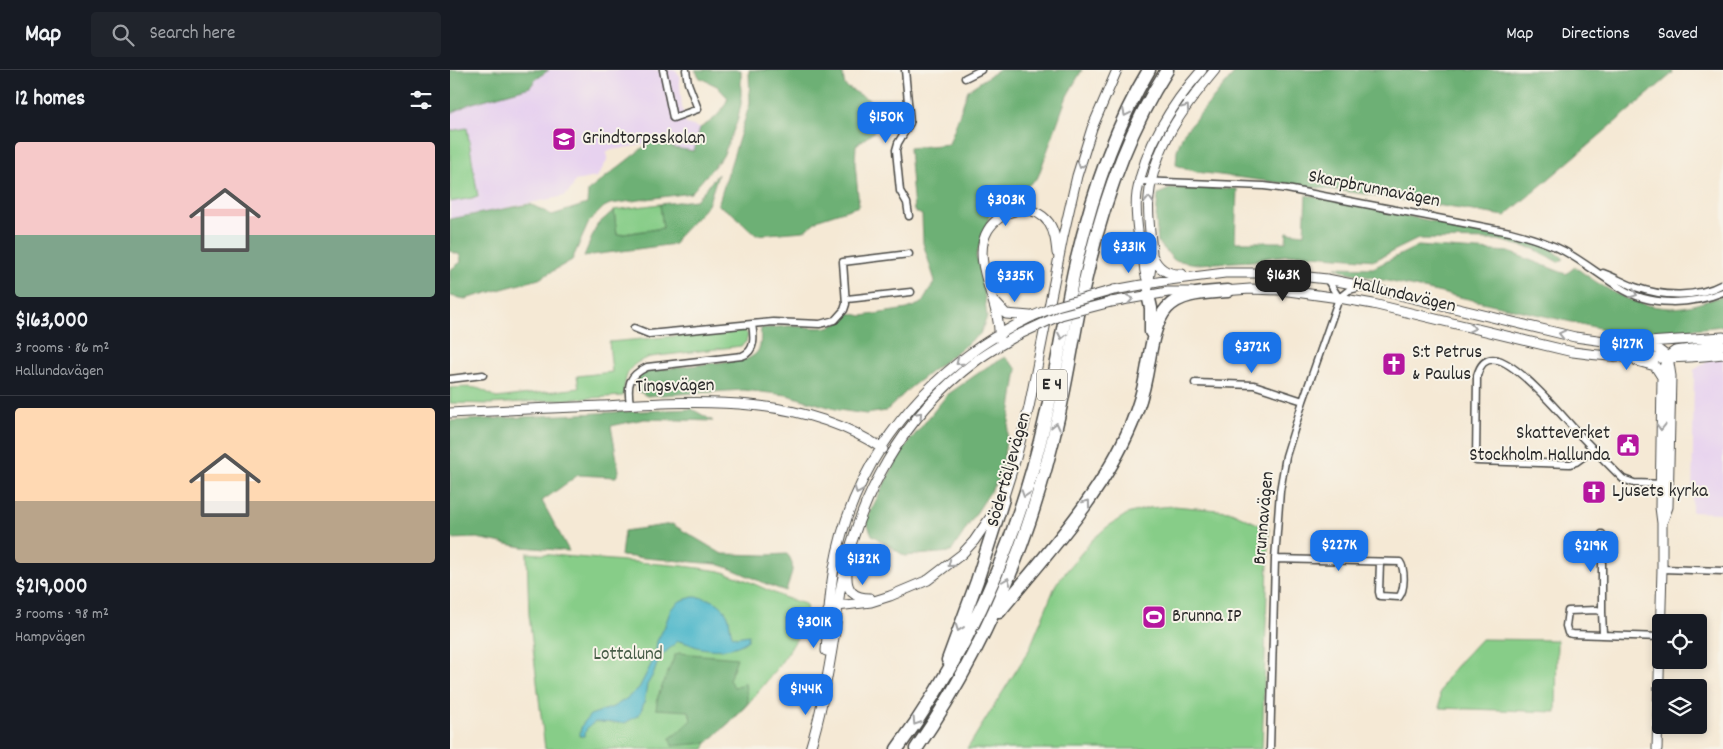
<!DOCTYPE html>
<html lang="en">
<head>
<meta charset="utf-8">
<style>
	body { margin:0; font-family:Dekko,sans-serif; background:#20242c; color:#f1f3f6; height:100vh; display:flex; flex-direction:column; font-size:19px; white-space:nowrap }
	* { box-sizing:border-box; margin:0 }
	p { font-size:16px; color:#9ea1a6 }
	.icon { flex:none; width:28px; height:28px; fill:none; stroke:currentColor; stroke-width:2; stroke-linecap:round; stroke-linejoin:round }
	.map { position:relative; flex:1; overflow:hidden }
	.details { display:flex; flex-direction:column; background:#171b24; width:450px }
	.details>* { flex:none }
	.controls { position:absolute; left:1202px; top:544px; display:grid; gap:10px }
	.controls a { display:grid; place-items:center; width:55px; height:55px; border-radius:5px; background:#171b24; box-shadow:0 2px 8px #0003; font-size:25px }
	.price { position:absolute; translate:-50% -42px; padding:0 11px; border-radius:10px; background:#1a73e8; color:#fff; font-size:16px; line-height:32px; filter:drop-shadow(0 1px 2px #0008) }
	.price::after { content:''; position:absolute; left:50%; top:30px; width:15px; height:11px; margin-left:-8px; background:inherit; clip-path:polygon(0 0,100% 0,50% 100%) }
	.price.active { background:#222; color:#fff }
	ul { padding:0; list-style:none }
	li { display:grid; align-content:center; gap:10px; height:265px; padding:0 15px }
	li+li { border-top:1px solid #363941 }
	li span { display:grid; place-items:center; height:155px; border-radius:5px; color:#555 }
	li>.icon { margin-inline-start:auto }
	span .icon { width:90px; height:90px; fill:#fffc; stroke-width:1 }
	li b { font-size:21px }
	h2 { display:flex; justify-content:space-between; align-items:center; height:60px; padding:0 15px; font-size:21px }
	header { display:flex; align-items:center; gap:30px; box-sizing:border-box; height:70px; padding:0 25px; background:#171b24; border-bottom:1px solid #363941 }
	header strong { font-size:24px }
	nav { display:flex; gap:28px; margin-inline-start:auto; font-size:18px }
	.search { width:350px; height:45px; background:#20242c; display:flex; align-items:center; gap:12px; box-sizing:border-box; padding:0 18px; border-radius:5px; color:#9ea1a6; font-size:19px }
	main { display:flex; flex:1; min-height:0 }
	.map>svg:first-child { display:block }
	.built { fill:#e7d2ef }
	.green { fill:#87cd88; stroke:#597c5a }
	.forest { fill:#6db074; stroke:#4c6e50 }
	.water { fill:#4db7ca; stroke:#3c717a }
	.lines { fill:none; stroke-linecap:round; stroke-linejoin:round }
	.street-casing { stroke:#494844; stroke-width:9 }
	.secondary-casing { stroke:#494844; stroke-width:11 }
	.highway-casing { stroke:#494844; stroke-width:15 }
	.street { stroke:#fff; stroke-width:6 }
	.secondary { stroke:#fff; stroke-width:9 }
	.highway { stroke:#fff; stroke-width:12 }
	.secondary-bridge-casing { stroke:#494844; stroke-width:11; stroke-linecap:butt }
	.secondary-bridge { stroke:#fff; stroke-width:9 }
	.oneway { stroke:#a0a0a0 }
	.labels { text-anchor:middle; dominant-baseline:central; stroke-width:4; stroke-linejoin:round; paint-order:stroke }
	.shield { fill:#f7f3e8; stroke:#686764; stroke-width:1 }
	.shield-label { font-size:18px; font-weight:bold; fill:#2b2b2b }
	.poi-label { font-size:19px; fill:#2b2b2b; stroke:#f7f3e8; text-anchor:start }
	.street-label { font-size:19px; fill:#2b2b2b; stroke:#f7f3e8 }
	.park-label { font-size:19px; fill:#475c47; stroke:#f7f3e8 }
</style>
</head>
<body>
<header>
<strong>Map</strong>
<div class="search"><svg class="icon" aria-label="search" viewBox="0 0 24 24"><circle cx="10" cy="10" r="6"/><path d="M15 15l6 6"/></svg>Search here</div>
<nav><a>Map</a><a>Directions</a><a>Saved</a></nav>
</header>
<main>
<section class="details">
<h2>12 homes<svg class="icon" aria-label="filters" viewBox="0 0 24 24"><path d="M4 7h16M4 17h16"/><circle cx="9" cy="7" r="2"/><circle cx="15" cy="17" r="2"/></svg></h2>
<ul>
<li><span style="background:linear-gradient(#f6c9c9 60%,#7fa58c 0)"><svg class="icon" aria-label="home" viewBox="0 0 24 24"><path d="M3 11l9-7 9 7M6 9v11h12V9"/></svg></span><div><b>$163,000</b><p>3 rooms · 86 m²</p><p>Hallundavägen</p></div></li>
<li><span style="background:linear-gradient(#ffd9b3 60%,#b9a48a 0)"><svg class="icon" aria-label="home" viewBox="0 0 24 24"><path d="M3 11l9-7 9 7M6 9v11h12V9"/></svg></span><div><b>$219,000</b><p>3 rooms · 98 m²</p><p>Hampvägen</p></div></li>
</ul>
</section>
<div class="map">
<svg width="1273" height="679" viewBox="0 0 1273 679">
	<rect width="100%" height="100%" fill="#f7f3e8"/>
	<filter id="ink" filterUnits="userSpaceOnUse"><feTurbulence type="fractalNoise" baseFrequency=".02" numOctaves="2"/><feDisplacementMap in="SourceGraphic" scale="10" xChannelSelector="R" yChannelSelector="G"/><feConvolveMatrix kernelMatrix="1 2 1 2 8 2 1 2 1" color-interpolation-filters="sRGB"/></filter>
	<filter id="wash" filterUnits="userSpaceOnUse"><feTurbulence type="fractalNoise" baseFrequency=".0096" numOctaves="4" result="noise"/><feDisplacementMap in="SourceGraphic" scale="20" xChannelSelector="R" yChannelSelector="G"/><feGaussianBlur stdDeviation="1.12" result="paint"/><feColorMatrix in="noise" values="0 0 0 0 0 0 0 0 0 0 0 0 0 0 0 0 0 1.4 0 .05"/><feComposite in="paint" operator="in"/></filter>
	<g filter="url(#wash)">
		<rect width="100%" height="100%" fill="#f5e9d5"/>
		<path class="built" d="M99,0H226L229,5L232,37L236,54L250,58L244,81L224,78L213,71L157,81V91L147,107L125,111L122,118L115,126L0,149V44L19,34L80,17L87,8Z
			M1273,288V443L1242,442L1244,300L1259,290Z"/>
		<path class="green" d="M17,58L28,127L0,132V61Z
			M210,134L213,158L167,165L164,140Z
			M294,260L298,265L296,272L291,276L200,287C177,295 176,303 173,326L40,334L0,333V318C21,317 28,315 46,328L129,318L127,306L162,302L159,272Z
			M724,436L779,441L819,459L812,679H517L579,580L606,514L642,470L657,457L677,444L698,438Z
			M77,483L234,496L270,501L291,508L333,527L355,534C368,556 300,632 284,649C274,658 259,666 254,679H95L79,545Z
			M1031,569L1107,570L1106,642L990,638C990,633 989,627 990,622C997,602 1017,585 1031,569Z"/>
		<path class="forest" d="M0,0H99L87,8L80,17L19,34L0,44Z
			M245,0H291V34L287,52L273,86L241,123L160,134L154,137L139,152L122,190L89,209L15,229L0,226V200L11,192L10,185L0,181V149L80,134L102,145L137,134L138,121L199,73L213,71L224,78L244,81L250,58C264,50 272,43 278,28L267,16L250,8Z
			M299,0H392L395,16L421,31L424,62L406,75L405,93L409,136L369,149L354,161L306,165L283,144L268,135L300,33Z
			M548,0H632L617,26L588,107L567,125L547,135L541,141L526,186L533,212L537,247L530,264L461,317L436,341L416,344L389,340L337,325L293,320L197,326L186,320L188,307L197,301L297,289C313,282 310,274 311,258C320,258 329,257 338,256C363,256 382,265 399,243L412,246L457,239L472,233L485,211L473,173L472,145L464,141L459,78L499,74L518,20Z
			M787,0H1222L1223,3L1055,146L915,124L747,102L726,95L727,80L733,64Z
			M268,104L258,135L227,168L225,174L134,186L147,155L164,140L167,165L213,158L210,134L246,130Z
			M722,118L787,119L785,172H836L837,162L854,164L856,125L1097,175L1114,189L1108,192L1084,179L1048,170L968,169L925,190L849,184L821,187L803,191L747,194L724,190L708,172L706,149L708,124Z
			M968,176L1059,182L1116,204L1125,197C1155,219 1181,236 1220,238C1238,238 1256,231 1273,226V256L1194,264L1153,259L897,202L885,197L923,198Z
			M555,287L567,299L551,405L501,482L455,486L422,465L416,450L450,383L497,325L537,297Z
			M242,339L263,351L194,349L161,356L169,401L166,407L128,405L92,431L119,481L72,477L27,468L0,469V351L167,342Z
			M222,454L272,484L317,485L337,484C348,496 339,508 336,521C312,514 291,501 267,494L171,486L174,461Z
			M229,583L287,588L279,610L284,617L295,613L298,633L283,649L257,673L222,676L220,668L226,664L241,650L239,641L206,639L208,626L225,585Z"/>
		<path class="water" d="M243,527C258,527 274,532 279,549C280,554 280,559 282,565L286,567L299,565L298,570C285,581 263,581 247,577C241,575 235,572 228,571L209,588L204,603L197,615L194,633L191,641L187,646L175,653L145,652L137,658L134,666H129L132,655L140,645L163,637L176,629L189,618L205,587L207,571L214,558L221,539L230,531Z"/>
	</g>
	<g filter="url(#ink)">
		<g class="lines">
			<g class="street-casing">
				<path id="street" d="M213,0L223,48L248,39L238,13L236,0
					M455,0L460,53L448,73L446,80L450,121L457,133L459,146
					M515,8L531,0
					M690,111L814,116L837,119L1060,162C1079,167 1097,172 1114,181C1134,192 1151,206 1169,217C1199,237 1241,235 1273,222
					M1153,203C1164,207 1174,213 1185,217C1213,227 1247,228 1273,214
					M877,209L889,228
					M397,229L461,222
					M302,254L323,252L370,254L385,250L394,240L396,234L393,192L459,184
					M0,309L33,305
					M745,313L804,315L853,331
					M180,334C177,315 178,306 197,297L292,286C306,281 304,266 302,254L199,264L184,258
					M1144,379L1126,392L1120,394L1026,391L1027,306C1030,295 1035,287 1048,290C1070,296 1111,344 1127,362C1142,378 1158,394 1173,409L1184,413L1214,414
					M1152,464V542
					M825,489L950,492C955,499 955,520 949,527L930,526L929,522L930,492
					M1212,499L1273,501
					M1153,564L1152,542L1147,540L1118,541L1116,556L1118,563L1123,564L1211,567
					M820,679L825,489L830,421L836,386L853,331L889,228L899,220L911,217"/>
			</g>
			<g class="secondary-casing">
				<path id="secondary" d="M703,187C709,200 719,205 732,204
					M699,213C693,204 695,194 693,184C692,179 689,174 689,169C687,155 685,137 687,123C694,78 722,34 752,0
					M698,218C699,206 702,196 702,184C701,165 697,146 699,127C704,76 734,37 765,0
					M664,220L719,210L775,203H821L877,209L912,216L1125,267L1206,278L1218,287L1221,306L1218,437L1212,453
					M773,221L800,219L831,220L889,228L923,234L1123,282C1172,289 1224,290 1273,284
					M544,231L556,244L580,246
					M661,232L718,222H742
					M549,268C552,234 519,191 538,160C551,139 583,131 599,153C605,162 606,173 607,183
					M1198,272L1273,267
					M1187,291L1205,296L1212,307
					M0,343C51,340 102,338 152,336C247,331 350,323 433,379
					M397,504C396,521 404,528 420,528
					M378,541L387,536L421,532L440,526L478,510L512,484L524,471L553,429L566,388L579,337L613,167L627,106L642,58L667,0
					M376,581C378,554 379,526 384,498C399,411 450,335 521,283C540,268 562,257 583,246
					M360,679C372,641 379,600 385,561C387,546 388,531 391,516C408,427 453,346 526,291C539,281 554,273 568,265
					M1207,679L1212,499V453L1210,437L1212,308C1214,297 1215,287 1225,281L1273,275"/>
			</g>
			<g class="highway-casing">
				<path id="highway" d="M698,225L701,238V262
					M549,542C598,482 652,425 682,353C688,338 693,322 696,306C700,286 703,253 717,238C732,222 757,223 778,221
					M498,590L527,511L553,429
					M447,679C520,580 569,466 596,346C607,298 614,249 624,201C640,132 662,61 699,0
					M466,679C535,579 582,466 608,348C619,301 625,253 636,207C652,136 678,61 717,0"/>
			</g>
			<use href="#street" class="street"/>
			<use href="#secondary" class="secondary"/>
			<use href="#highway" class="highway"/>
			<g class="secondary-bridge-casing">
				<path id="secondary-bridge" d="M583,246L607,236L664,220
					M568,265L611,245L661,232"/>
			</g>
			<use href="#secondary-bridge" class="secondary-bridge"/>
		</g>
		<defs><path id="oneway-chevron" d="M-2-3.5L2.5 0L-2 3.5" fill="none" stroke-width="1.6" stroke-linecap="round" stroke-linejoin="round" transform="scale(1.25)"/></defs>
		<g class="oneway">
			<use href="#oneway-chevron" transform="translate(736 38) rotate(-55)"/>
			<use href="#oneway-chevron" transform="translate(676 43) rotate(116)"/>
			<use href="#oneway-chevron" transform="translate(631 95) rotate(108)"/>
			<use href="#oneway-chevron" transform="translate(699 130) rotate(-87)"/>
			<use href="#oneway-chevron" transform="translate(1184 224) rotate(21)"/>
			<use href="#oneway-chevron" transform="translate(680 229) rotate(-10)"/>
			<use href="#oneway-chevron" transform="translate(1022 258) rotate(13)"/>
			<use href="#oneway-chevron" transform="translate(1112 264) rotate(-167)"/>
			<use href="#oneway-chevron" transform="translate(612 266) rotate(101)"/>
			<use href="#oneway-chevron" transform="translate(509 292) rotate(141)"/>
			<use href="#oneway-chevron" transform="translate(469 345) rotate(-48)"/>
			<use href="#oneway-chevron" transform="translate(606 356) rotate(-76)"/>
			<use href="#oneway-chevron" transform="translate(1211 357) rotate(91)"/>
			<use href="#oneway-chevron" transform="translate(408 421) rotate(112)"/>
			<use href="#oneway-chevron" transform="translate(575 424) rotate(108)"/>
			<use href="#oneway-chevron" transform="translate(637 433) rotate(-53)"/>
			<use href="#oneway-chevron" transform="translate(501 494) rotate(141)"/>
			<use href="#oneway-chevron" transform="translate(557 511) rotate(-69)"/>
			<use href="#oneway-chevron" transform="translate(509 558) rotate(110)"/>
			<use href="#oneway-chevron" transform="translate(466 652) rotate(122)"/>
		</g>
	</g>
	<defs>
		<g id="school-square" transform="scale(1.25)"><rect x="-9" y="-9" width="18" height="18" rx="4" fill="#b5179e" stroke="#f7f3e8"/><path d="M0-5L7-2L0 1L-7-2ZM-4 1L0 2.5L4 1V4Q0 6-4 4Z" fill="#fff"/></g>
		<g id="church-square" transform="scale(1.25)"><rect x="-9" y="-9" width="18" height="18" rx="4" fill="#b5179e" stroke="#f7f3e8"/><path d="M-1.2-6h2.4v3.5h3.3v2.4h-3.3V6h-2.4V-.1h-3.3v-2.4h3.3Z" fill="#fff"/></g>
		<g id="civic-square" transform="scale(1.25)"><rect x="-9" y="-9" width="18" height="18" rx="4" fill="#b5179e" stroke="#f7f3e8"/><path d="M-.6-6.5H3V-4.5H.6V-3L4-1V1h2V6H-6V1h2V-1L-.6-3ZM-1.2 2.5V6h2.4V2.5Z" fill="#fff"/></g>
		<g id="stadium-square" transform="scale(1.25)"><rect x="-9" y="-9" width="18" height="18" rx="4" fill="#b5179e" stroke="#f7f3e8"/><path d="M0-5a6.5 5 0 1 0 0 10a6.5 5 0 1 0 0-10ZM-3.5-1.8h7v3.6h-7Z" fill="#fff"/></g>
	</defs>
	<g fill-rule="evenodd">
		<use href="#school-square" x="114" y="69"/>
		<use href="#church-square" x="944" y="294"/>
		<use href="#civic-square" x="1178" y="375"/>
		<use href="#church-square" x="1144" y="422"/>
		<use href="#stadium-square" x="704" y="547"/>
	</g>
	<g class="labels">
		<rect class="shield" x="587" y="299.5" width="30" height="31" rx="4"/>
		<g class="shield-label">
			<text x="602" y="315">E 4</text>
		</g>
		<g class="poi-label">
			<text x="132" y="69">Grindtorpsskolan</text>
			<text x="962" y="283">S:t Petrus<tspan x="962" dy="22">&amp; Paulus</tspan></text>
			<text x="1160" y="364" text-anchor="end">Skatteverket<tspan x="1160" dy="22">Stockholm Hallunda</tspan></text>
			<text x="1162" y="422">Ljusets kyrka</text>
			<text x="722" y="547">Brunna IP</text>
		</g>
		<g class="street-label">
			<text transform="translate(924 120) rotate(11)">Skarpbrunnavägen</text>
			<text transform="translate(954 226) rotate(13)">Hallundavägen</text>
			<text transform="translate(225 317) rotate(-1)">Tingsvägen</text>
			<text transform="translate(560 400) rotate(-74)">Södertäljevägen</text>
			<text transform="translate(815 448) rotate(-85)">Brunnavägen</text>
		</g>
		<g class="park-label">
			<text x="178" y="585">Lottalund</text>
		</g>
	</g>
</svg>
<div class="controls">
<a><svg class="icon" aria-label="locate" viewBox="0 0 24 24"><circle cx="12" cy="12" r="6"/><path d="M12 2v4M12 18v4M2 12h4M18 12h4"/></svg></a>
<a><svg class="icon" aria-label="layers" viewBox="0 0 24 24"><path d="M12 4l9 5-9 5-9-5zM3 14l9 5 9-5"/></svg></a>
</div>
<b class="price" style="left:436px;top:74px">$150K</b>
<b class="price" style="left:556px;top:157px">$303K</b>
<b class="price" style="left:679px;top:204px">$331K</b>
<b class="price active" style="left:833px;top:232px">$163K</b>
<b class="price" style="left:565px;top:233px">$335K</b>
<b class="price" style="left:1177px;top:301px">$127K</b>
<b class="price" style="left:802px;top:304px">$372K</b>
<b class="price" style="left:889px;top:502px">$227K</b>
<b class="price" style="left:1141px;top:503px">$219K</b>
<b class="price" style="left:413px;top:516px">$132K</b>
<b class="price" style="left:364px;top:579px">$301K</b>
<b class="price" style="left:356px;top:646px">$144K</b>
</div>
</main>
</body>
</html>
